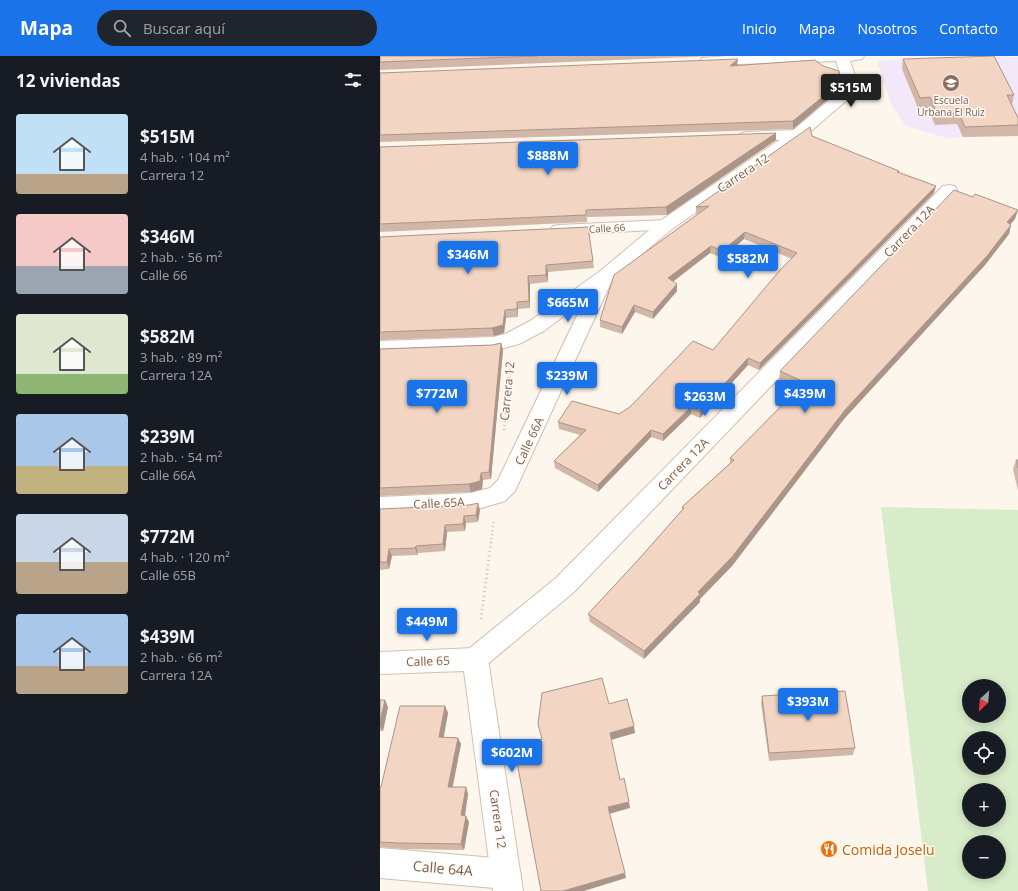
<!DOCTYPE html>
<html lang="es">
<head>
<meta charset="utf-8">
<style>
	body { margin:0; font-family:"Open Sans",sans-serif; background:#20242c; color:#f1f3f6; height:100vh; display:flex; flex-direction:column; font-size:15px; white-space:nowrap }
	* { box-sizing:border-box; margin:0 }
	p { font-size:13px; color:#9ea1a6 }
	.icon { flex:none; width:22px; height:22px; fill:none; stroke:currentColor; stroke-width:2; stroke-linecap:round; stroke-linejoin:round }
	.map { position:relative; flex:1; overflow:hidden }
	.side { display:flex; flex-direction:column; background:#171b24; width:380px }
	.side>* { flex:none }
	.needle { width:26px; rotate:206deg }
	.tools { position:absolute; left:582px; top:623px; display:grid; gap:8px }
	.tools a { display:grid; place-items:center; width:44px; height:44px; border-radius:50%; background:#171b24; box-shadow:0 2px 10px #0003; font-size:20px }
	.price { position:absolute; translate:-50% -34px; padding:0 9px; border-radius:4px; background:#1a73e8; color:#fff; font-size:13px; line-height:26px; filter:drop-shadow(0 1px 2px #0008) }
	.price::after { content:''; position:absolute; left:50%; top:24px; width:12px; height:9px; margin-left:-6px; background:inherit; clip-path:polygon(0 0,100% 0,50% 100%) }
	.price.selected { background:#222; color:#fff }
	ul { padding:0; list-style:none }
	li { display:flex; align-items:center; gap:12px; height:100px; padding:0 16px }
	li span { display:grid; place-items:center; flex:none; width:112px; height:80px; border-radius:4px; color:#555 }
	li>.icon { margin-inline-start:auto }
	span .icon { width:48px; height:48px; fill:#fffc; stroke-width:1 }
	li b { font-size:17px }
	h2 { display:flex; justify-content:space-between; align-items:center; height:48px; padding:0 16px; font-size:17px }
	header { display:flex; align-items:center; gap:24px; box-sizing:border-box; height:56px; padding:0 20px; background:#1a73e8; color:#fff }
	header strong { font-size:19px }
	nav { display:flex; gap:22px; margin-inline-start:auto; font-size:14px }
	.search { width:280px; height:36px; background:#20242c; display:flex; align-items:center; gap:10px; box-sizing:border-box; padding:0 14px; border-radius:22px; color:#9ea1a6; font-size:15px }
	main { display:flex; flex:1; min-height:0 }
	.map>svg:first-child { display:block }
	.education { fill:#f3e8fa }
	.green { fill:#d8ecc9; fill-rule:evenodd }
	.lines { fill:none; stroke-linecap:round; stroke-linejoin:round }
	.street-casing { stroke:#d1beb0; stroke-width:2 }
	.secondary-casing { stroke:#d6c0b0; stroke-width:2 }
	.path-far2 { stroke:#d9b8a5; stroke-width:2; stroke-dasharray:0.5 2; stroke-linecap:butt }
	.path-far1 { stroke:#d9b8a5; stroke-width:2.5; stroke-dasharray:1 3; stroke-linecap:butt }
	.path { stroke:#d9b8a5; stroke-width:3; stroke-dasharray:1 3.5; stroke-linecap:butt }
	.street { fill:#fff; fill-rule:evenodd }
	.secondary { fill:#fff; fill-rule:evenodd }
	.wall { fill:#d1b7a8 }
	.shaded-wall { fill:#aa9588 }
	.building { fill:#f3d5c3; stroke:#aa9588 }
	.labels { text-anchor:middle; dominant-baseline:central; stroke-width:3; stroke-linejoin:round; paint-order:stroke }
	.far-education-label { font-size:10px; fill:#785e54; stroke:#fffaf3 }
	.far-street-label { font-size:10px; fill:#7a5c4d; stroke:#fffaf3 }
	.street-label { font-size:12px; fill:#7a5c4d; stroke:#fffaf3 }
	.near-food-label { font-size:14px; fill:#c56008; stroke:#fffaf3; text-anchor:start }
	.near-street-label { font-size:14px; fill:#7a5c4d; stroke:#fffaf3 }
</style>
</head>
<body>
<header>
<strong>Mapa</strong>
<div class="search"><svg class="icon" aria-label="search" viewBox="0 0 24 24"><circle cx="10" cy="10" r="6"/><path d="M15 15l6 6"/></svg>Buscar aquí</div>
<nav><a>Inicio</a><a>Mapa</a><a>Nosotros</a><a>Contacto</a></nav>
</header>
<main>
<section class="side">
<h2>12 viviendas<svg class="icon" aria-label="filters" viewBox="0 0 24 24"><path d="M4 7h16M4 17h16"/><circle cx="9" cy="7" r="2"/><circle cx="15" cy="17" r="2"/></svg></h2>
<ul>
<li><span style="background:linear-gradient(#bfe0f5 75%,#b9a48a 0)"><svg class="icon" aria-label="home" viewBox="0 0 24 24"><path d="M3 11l9-7 9 7M6 9v11h12V9"/></svg></span><div><b>$515M</b><p>4 hab. · 104 m²</p><p>Carrera 12</p></div></li>
<li><span style="background:linear-gradient(#f6c9c9 65%,#9aa5b1 0)"><svg class="icon" aria-label="home" viewBox="0 0 24 24"><path d="M3 11l9-7 9 7M6 9v11h12V9"/></svg></span><div><b>$346M</b><p>2 hab. · 56 m²</p><p>Calle 66</p></div></li>
<li><span style="background:linear-gradient(#dfe7d0 75%,#8fb573 0)"><svg class="icon" aria-label="home" viewBox="0 0 24 24"><path d="M3 11l9-7 9 7M6 9v11h12V9"/></svg></span><div><b>$582M</b><p>3 hab. · 89 m²</p><p>Carrera 12A</p></div></li>
<li><span style="background:linear-gradient(#a9c7e8 65%,#c2b280 0)"><svg class="icon" aria-label="home" viewBox="0 0 24 24"><path d="M3 11l9-7 9 7M6 9v11h12V9"/></svg></span><div><b>$239M</b><p>2 hab. · 54 m²</p><p>Calle 66A</p></div></li>
<li><span style="background:linear-gradient(#c9d6e8 60%,#b9a48a 0)"><svg class="icon" aria-label="home" viewBox="0 0 24 24"><path d="M3 11l9-7 9 7M6 9v11h12V9"/></svg></span><div><b>$772M</b><p>4 hab. · 120 m²</p><p>Calle 65B</p></div></li>
<li><span style="background:linear-gradient(#a9c7e8 65%,#b9a48a 0)"><svg class="icon" aria-label="home" viewBox="0 0 24 24"><path d="M3 11l9-7 9 7M6 9v11h12V9"/></svg></span><div><b>$439M</b><p>2 hab. · 66 m²</p><p>Carrera 12A</p></div></li>
</ul>
</section>
<div class="map">
<svg width="638" height="835" viewBox="0 0 638 835">
	<rect width="100%" height="100%" fill="#fdf6ec"/>
	<path class="education" d="M613,0L638,1V62L633,64L626,79L566,82L526,70L512,50L497,5Z"/>
	<path class="green" d="M501,451L638,454V835H548ZM589,630H619V660H589ZM589,682H619V712H589ZM589,734H619V764H589ZM589,786H619V816H589Z"/>
	<g class="lines">
		<g class="street-casing">
			<path id="street" d="M417,74L423,76L425,79L423,82L366,86L360,84L358,81L360,78L366,76Z
				M569,129L575,130L577,134L575,138L194,536L104,611L95,614L86,611L82,603L86,595L176,522L563,130Z
				M286,164L292,165L295,169L292,173L179,179L173,178L170,174L173,170L179,169Z
				M225,214L231,216L234,220L135,435L125,445L91,455L0,459V441L91,437L110,432L118,424L216,220L219,216Z
				M0,792L126,803L136,808L141,818L136,828L126,833L0,822Z"/>
		</g>
		<g class="secondary-casing">
			<path id="secondary" d="M484,0L482,3L470,5L476,23L467,44L423,82L292,173L231,224L164,275L139,288L114,295L0,299V285L114,281L125,278L150,265L219,216L280,165L411,76L455,39L462,23L456,5L327,9L322,8L320,5L322,2L348,0Z
				M95,592L104,595L108,603L143,835H113L84,615L0,618V596Z"/>
		</g>
		<path class="path-far2" d="M515,114L546,126"/>
		<path class="path-far1" d="M124,374L130,306
			M111,487L114,463"/>
		<path class="path" d="M101,563L111,486"/>
		<use href="#street" class="street"/>
		<use href="#secondary" class="secondary"/>
	</g>
	<path class="wall" d="M0,0H333L0,14Z
		M523,3L634,39L632,49L638,62V80L583,81L577,68L555,69L548,52H538L522,13Z
		M357,10L459,21L458,28L454,38L413,73L0,86V17Z
		M432,80L518,117L554,137L379,314L368,309L320,362L311,358L283,385L271,381L218,436L175,412L174,405L200,379L179,373L178,366L239,358L250,351L333,294L412,203L364,183L342,202L330,197L293,226L297,235L273,263L255,256L242,278L220,271V264L319,158H316V151Z
		M396,84L287,159L207,161V166L0,176V91Z
		M635,163L631,168L629,178L605,209L464,363L352,510L320,543V546L264,603L210,566L208,558L259,503L302,454V451L350,407V402L416,335V332L399,324L400,315Z
		M0,181L213,205L214,212L168,216V226L150,228V252L138,253V261L126,262L124,277L114,280L0,284Z
		M121,287L123,294L111,423L103,424L102,433L91,436L0,440V293L112,289Z
		M636,404H638V435L633,413Z
		M0,453L100,454L98,466L86,467L85,475L67,476L65,495L38,497V499L12,500L9,513L0,514Z
		M382,640L475,692L473,699L389,705L381,647Z
		M0,644L8,651L3,675H0Z
		M65,650L68,657L64,681L78,682L81,688L73,731H86L88,738L85,760L89,766L84,794L23,793L0,791V731H1Z"/>
	<path class="shaded-wall" d="M358,3L357,10H350Z
		M459,21L458,28L454,38L413,73V65Z
		M396,77V84L287,159L286,151Z
		M556,130L554,137L379,314L380,307Z
		M638,154L635,163L624,175L627,166Z
		M631,169L629,178L605,209L464,363L352,510L320,543V546L264,603V595L318,536L465,354Z
		M365,176L364,183L342,202V195Z
		M331,190L330,197L288,229V222Z
		M166,209L168,216V226L166,219Z
		M148,220L150,228V252L149,245Z
		M297,228V235L273,263V256Z
		M137,246L138,253V261L137,253Z
		M254,249L255,256L242,278V271Z
		M125,254L126,262L124,277L114,280L112,272Z
		M121,287L123,294L111,423L109,416Z
		M368,302V309L320,362V355Z
		M311,351V358L283,385V378Z
		M271,374V381L218,436V429Z
		M101,417L103,424L102,433L91,436L89,428Z
		M98,447L100,454L98,466L96,459Z
		M84,460L86,467L85,475L83,468Z
		M65,469L67,476L65,495L63,488Z
		M36,490L38,497V499L35,492Z
		M9,493L12,500L9,513L7,506Z
		M5,644L8,651L3,675L0,670V666Z
		M65,650L68,657L62,688L59,681Z
		M254,670L255,677L231,684L230,677Z
		M78,682L81,688L71,737L68,731Z
		M86,731L88,738L84,765L81,759Z
		M249,746L250,752L229,758L228,751Z
		M86,760L89,766L84,794L81,788Z
		M245,817L246,822L204,835H183Z"/>
	<path class="building" d="M0,0H157L0,6Z
		M614,0L634,39H627L638,62V69L585,71L579,57L557,58L550,41L540,42L523,3Z
		M358,3L350,10L435,4L443,10L459,15V21L455,31L413,65L0,79V17Z
		M430,71L432,80L519,115L517,116L556,130L380,307L368,302L320,355L311,351L283,378L271,374L218,429L174,405L206,374L178,366L192,345L239,358L250,351L313,285L333,294L400,214L417,197L365,176L342,195L331,190L288,222L297,228L273,256L254,249L242,271L220,264L234,219L329,150L316,151Z
		M396,77L286,151L206,154V159L0,168V91Z
		M574,134L593,141L595,138L638,154L627,166L631,169L607,200L465,354L352,501L318,536L320,538L264,595L208,558L259,503L304,452L302,451L354,404L350,402L418,333L416,332L422,325L400,315Z
		M208,171L213,205L166,209V219L148,220L149,245L137,246V253L125,254L123,269L112,272L0,276V181Z
		M121,287L109,416L101,417L100,425L89,428L0,432V293L112,289Z
		M636,404H638V412Z
		M98,447L96,459L84,460L83,468L65,469L63,488L36,490L35,492L9,493L7,506H0V453L89,449Z
		M222,622L229,648L247,643L254,670L230,677L240,724L244,722L249,746L228,751L245,817L183,835H161L134,690L162,683L158,668L162,637Z
		M465,635L475,692L389,697L382,640Z
		M0,644H5L0,666Z
		M20,650H65L59,681L78,682L68,731H86L81,759L86,760L81,788L19,787L0,786V731H1Z"/>
	<defs>
		<g id="school-disc" transform="scale(0.9)"><circle r="9.5" fill="#8d6e63" stroke="#fffaf3"/><path d="M0-5L7-2L0 1L-7-2ZM-4 1L0 2.5L4 1V4Q0 6-4 4Z" fill="#fff"/></g>
		<g id="restaurant-disc" transform="scale(0.9)"><circle r="9.5" fill="#e8710a" stroke="#fffaf3"/><path d="M-5-6h1v4h1v-4h1v4h1v-4h1v5L-1.5 .5V6h-2V.5L-5-1ZM5-6V6H3V1.5H1.5Q1.5-4 5-6Z" fill="#fff"/></g>
	</defs>
	<g fill-rule="evenodd">
		<use href="#school-disc" x="571" y="27"/>
		<use href="#restaurant-disc" x="449" y="793"/>
	</g>
	<g class="labels">
		<g class="far-education-label">
			<text x="571" y="44">Escuela<tspan x="571" dy="12">Urbana El Ruiz</tspan></text>
		</g>
		<g class="far-street-label">
			<text transform="translate(227 172) rotate(-3)">Calle 66</text>
		</g>
		<g class="street-label">
			<text transform="translate(363 117) rotate(-34)">Carrera 12</text>
			<text transform="translate(529 175) rotate(-46)">Carrera 12A</text>
			<text transform="translate(127 335) rotate(-84)">Carrera 12</text>
			<text transform="translate(149 385) rotate(-65)">Calle 66A</text>
			<text transform="translate(303 408) rotate(-46)">Carrera 12A</text>
			<text transform="translate(59 447) rotate(-3)">Calle 65A</text>
			<text transform="translate(48 605) rotate(-2)">Calle 65</text>
			<text transform="translate(118 763) rotate(82)">Carrera 12</text>
		</g>
		<g class="near-food-label">
			<text x="462" y="793">Comida Joselu</text>
		</g>
		<g class="near-street-label">
			<text transform="translate(63 812) rotate(5)">Calle 64A</text>
		</g>
	</g>
</svg>
<div class="tools">
<a><svg class="needle" viewBox="-14 -14 28 28"><path d="M0-13l5 13h-10z" fill="#e53935"/><path d="M0 13l5-13h-10z" fill="#9ea1a6"/></svg></a>
<a><svg class="icon" aria-label="locate" viewBox="0 0 24 24"><circle cx="12" cy="12" r="6"/><path d="M12 2v4M12 18v4M2 12h4M18 12h4"/></svg></a>
<a>+</a>
<a>−</a>
</div>
<b class="price selected" style="left:471px;top:52px">$515M</b>
<b class="price" style="left:168px;top:120px">$888M</b>
<b class="price" style="left:88px;top:219px">$346M</b>
<b class="price" style="left:368px;top:223px">$582M</b>
<b class="price" style="left:188px;top:267px">$665M</b>
<b class="price" style="left:187px;top:340px">$239M</b>
<b class="price" style="left:57px;top:358px">$772M</b>
<b class="price" style="left:425px;top:358px">$439M</b>
<b class="price" style="left:325px;top:361px">$263M</b>
<b class="price" style="left:47px;top:586px">$449M</b>
<b class="price" style="left:428px;top:666px">$393M</b>
<b class="price" style="left:132px;top:717px">$602M</b>
</div>
</main>
</body>
</html>
